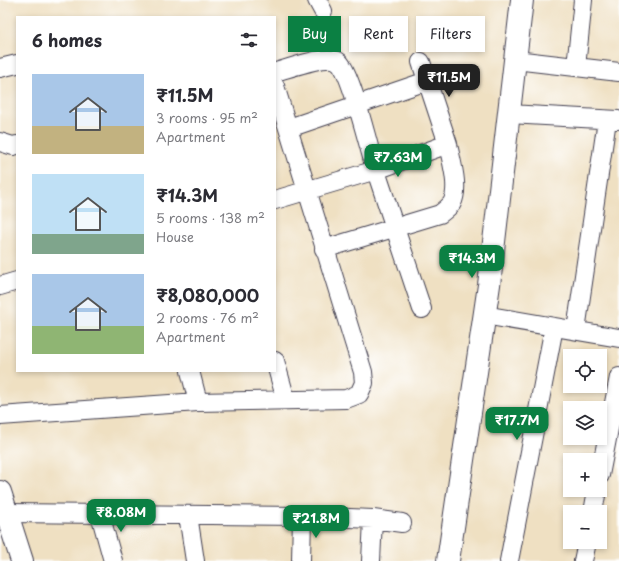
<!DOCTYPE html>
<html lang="en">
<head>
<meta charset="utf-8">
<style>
	body { margin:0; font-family:"Playpen Sans",sans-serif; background:#f7f7f7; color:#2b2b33; height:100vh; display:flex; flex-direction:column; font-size:15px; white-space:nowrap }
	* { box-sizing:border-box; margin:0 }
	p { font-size:13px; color:#7c7c81 }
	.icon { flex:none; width:22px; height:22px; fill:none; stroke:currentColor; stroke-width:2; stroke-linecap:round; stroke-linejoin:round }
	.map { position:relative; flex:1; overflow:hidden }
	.details { position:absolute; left:16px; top:16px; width:260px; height:356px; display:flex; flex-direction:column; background:#fff; border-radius:0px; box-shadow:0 2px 6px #0003 }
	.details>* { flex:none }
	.top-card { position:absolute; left:288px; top:16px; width:271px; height:36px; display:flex; gap:8px }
	.buttons { position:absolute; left:563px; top:349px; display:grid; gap:8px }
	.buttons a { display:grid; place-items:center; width:44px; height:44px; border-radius:0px; background:#fff; box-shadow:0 2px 6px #0003; font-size:20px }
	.price { position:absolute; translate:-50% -34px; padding:0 9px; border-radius:8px; background:#0b8043; color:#fff; font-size:13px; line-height:26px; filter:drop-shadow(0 1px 2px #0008) }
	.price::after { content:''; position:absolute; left:50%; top:24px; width:12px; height:9px; margin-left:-6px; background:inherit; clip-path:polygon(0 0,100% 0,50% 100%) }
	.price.current { background:#222; color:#fff }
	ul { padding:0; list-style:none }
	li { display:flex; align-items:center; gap:12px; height:100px; padding:0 16px }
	li span { display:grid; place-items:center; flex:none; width:112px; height:80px; border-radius:0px; color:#555 }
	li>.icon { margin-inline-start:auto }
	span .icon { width:48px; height:48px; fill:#fffc; stroke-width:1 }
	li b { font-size:17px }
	h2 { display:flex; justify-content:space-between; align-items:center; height:48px; padding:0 16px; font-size:17px }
	.chip { padding:0 14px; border-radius:0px; background:#fff; box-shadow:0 2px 6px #0003; font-size:14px; line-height:36px }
	.chip.current { background:#0b8043; color:#fff }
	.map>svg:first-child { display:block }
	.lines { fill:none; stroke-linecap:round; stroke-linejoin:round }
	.minor-casing { stroke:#413e4f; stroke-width:20 }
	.tertiary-casing { stroke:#413e4f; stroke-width:24 }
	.minor { stroke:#fff; stroke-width:18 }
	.tertiary { stroke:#fff; stroke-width:22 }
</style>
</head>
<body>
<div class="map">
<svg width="619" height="561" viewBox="0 0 619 561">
	<rect width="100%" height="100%" fill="#fff"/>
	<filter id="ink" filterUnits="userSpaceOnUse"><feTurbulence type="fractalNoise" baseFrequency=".025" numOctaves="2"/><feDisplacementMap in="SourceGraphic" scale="8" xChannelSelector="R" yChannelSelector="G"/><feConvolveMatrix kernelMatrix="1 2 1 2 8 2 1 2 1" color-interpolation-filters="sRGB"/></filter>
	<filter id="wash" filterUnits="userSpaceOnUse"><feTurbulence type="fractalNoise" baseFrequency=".012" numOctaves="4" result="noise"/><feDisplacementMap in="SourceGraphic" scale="16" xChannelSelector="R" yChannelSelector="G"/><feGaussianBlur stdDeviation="0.9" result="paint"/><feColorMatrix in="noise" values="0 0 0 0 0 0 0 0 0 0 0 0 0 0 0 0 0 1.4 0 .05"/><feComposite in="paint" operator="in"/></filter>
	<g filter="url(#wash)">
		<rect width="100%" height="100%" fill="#efe0c2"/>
	</g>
	<g filter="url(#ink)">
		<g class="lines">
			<g class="minor-casing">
				<path id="minor" d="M317,0L323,11
					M515,60L619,72
					M421,62L448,144
					M576,67L583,0
					M0,68L17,64
					M275,72C288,69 329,53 339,62C352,74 369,150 376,171C391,217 407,263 422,309
					M509,114L618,120
					M289,128L427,81
					M0,142L13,146L17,145
					M275,200L376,170L448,144C451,161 460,187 452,203C449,207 444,211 440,214L324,249
					M0,286L17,281
					M484,315L619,338
					M576,330L607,120
					M275,361L286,400
					M190,371L198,402
					M0,416L198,402L346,399L359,394L364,383L363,372L275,86
					M600,475L619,377
					M593,512L597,490
					M6,513L302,516L373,519L402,523
					M100,514L113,561
					M188,515L195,561
					M301,561L302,516
					M371,561L373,519
					M509,561L554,327
					M583,561L587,542"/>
			</g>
			<g class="tertiary-casing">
				<path id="tertiary" d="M0,492L22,561
					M448,561L489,285L522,0"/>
			</g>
			<use href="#minor" class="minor"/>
			<use href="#tertiary" class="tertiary"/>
		</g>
	</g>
</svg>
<div class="buttons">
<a><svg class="icon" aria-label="locate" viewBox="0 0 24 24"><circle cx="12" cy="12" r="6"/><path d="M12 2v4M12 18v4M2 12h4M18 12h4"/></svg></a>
<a><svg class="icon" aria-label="layers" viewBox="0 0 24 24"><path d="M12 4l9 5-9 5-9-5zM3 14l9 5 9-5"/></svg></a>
<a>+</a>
<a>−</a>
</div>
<b class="price current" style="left:449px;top:98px">₹11.5M</b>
<b class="price" style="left:398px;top:178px">₹7.63M</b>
<b class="price" style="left:472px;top:279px">₹14.3M</b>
<b class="price" style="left:517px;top:441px">₹17.7M</b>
<b class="price" style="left:121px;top:533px">₹8.08M</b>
<b class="price" style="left:316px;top:539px">₹21.8M</b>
<div class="top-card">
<a class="chip current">Buy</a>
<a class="chip">Rent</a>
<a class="chip">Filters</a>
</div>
<section class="details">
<h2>6 homes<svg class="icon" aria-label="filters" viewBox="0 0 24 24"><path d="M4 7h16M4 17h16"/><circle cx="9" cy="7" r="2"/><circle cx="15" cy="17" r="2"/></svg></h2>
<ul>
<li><span style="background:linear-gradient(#a9c7e8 65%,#c2b280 0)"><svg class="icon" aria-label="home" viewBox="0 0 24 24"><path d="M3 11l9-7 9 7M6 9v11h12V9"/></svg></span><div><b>₹11.5M</b><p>3 rooms · 95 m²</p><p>Apartment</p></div></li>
<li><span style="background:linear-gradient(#bfe0f5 75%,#7fa58c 0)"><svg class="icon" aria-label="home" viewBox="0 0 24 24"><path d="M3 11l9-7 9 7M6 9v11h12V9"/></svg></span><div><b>₹14.3M</b><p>5 rooms · 138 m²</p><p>House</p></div></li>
<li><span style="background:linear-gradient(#a9c7e8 65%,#8fb573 0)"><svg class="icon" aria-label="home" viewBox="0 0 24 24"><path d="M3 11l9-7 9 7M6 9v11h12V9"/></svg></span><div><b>₹8,080,000</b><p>2 rooms · 76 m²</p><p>Apartment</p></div></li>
</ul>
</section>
</div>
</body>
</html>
